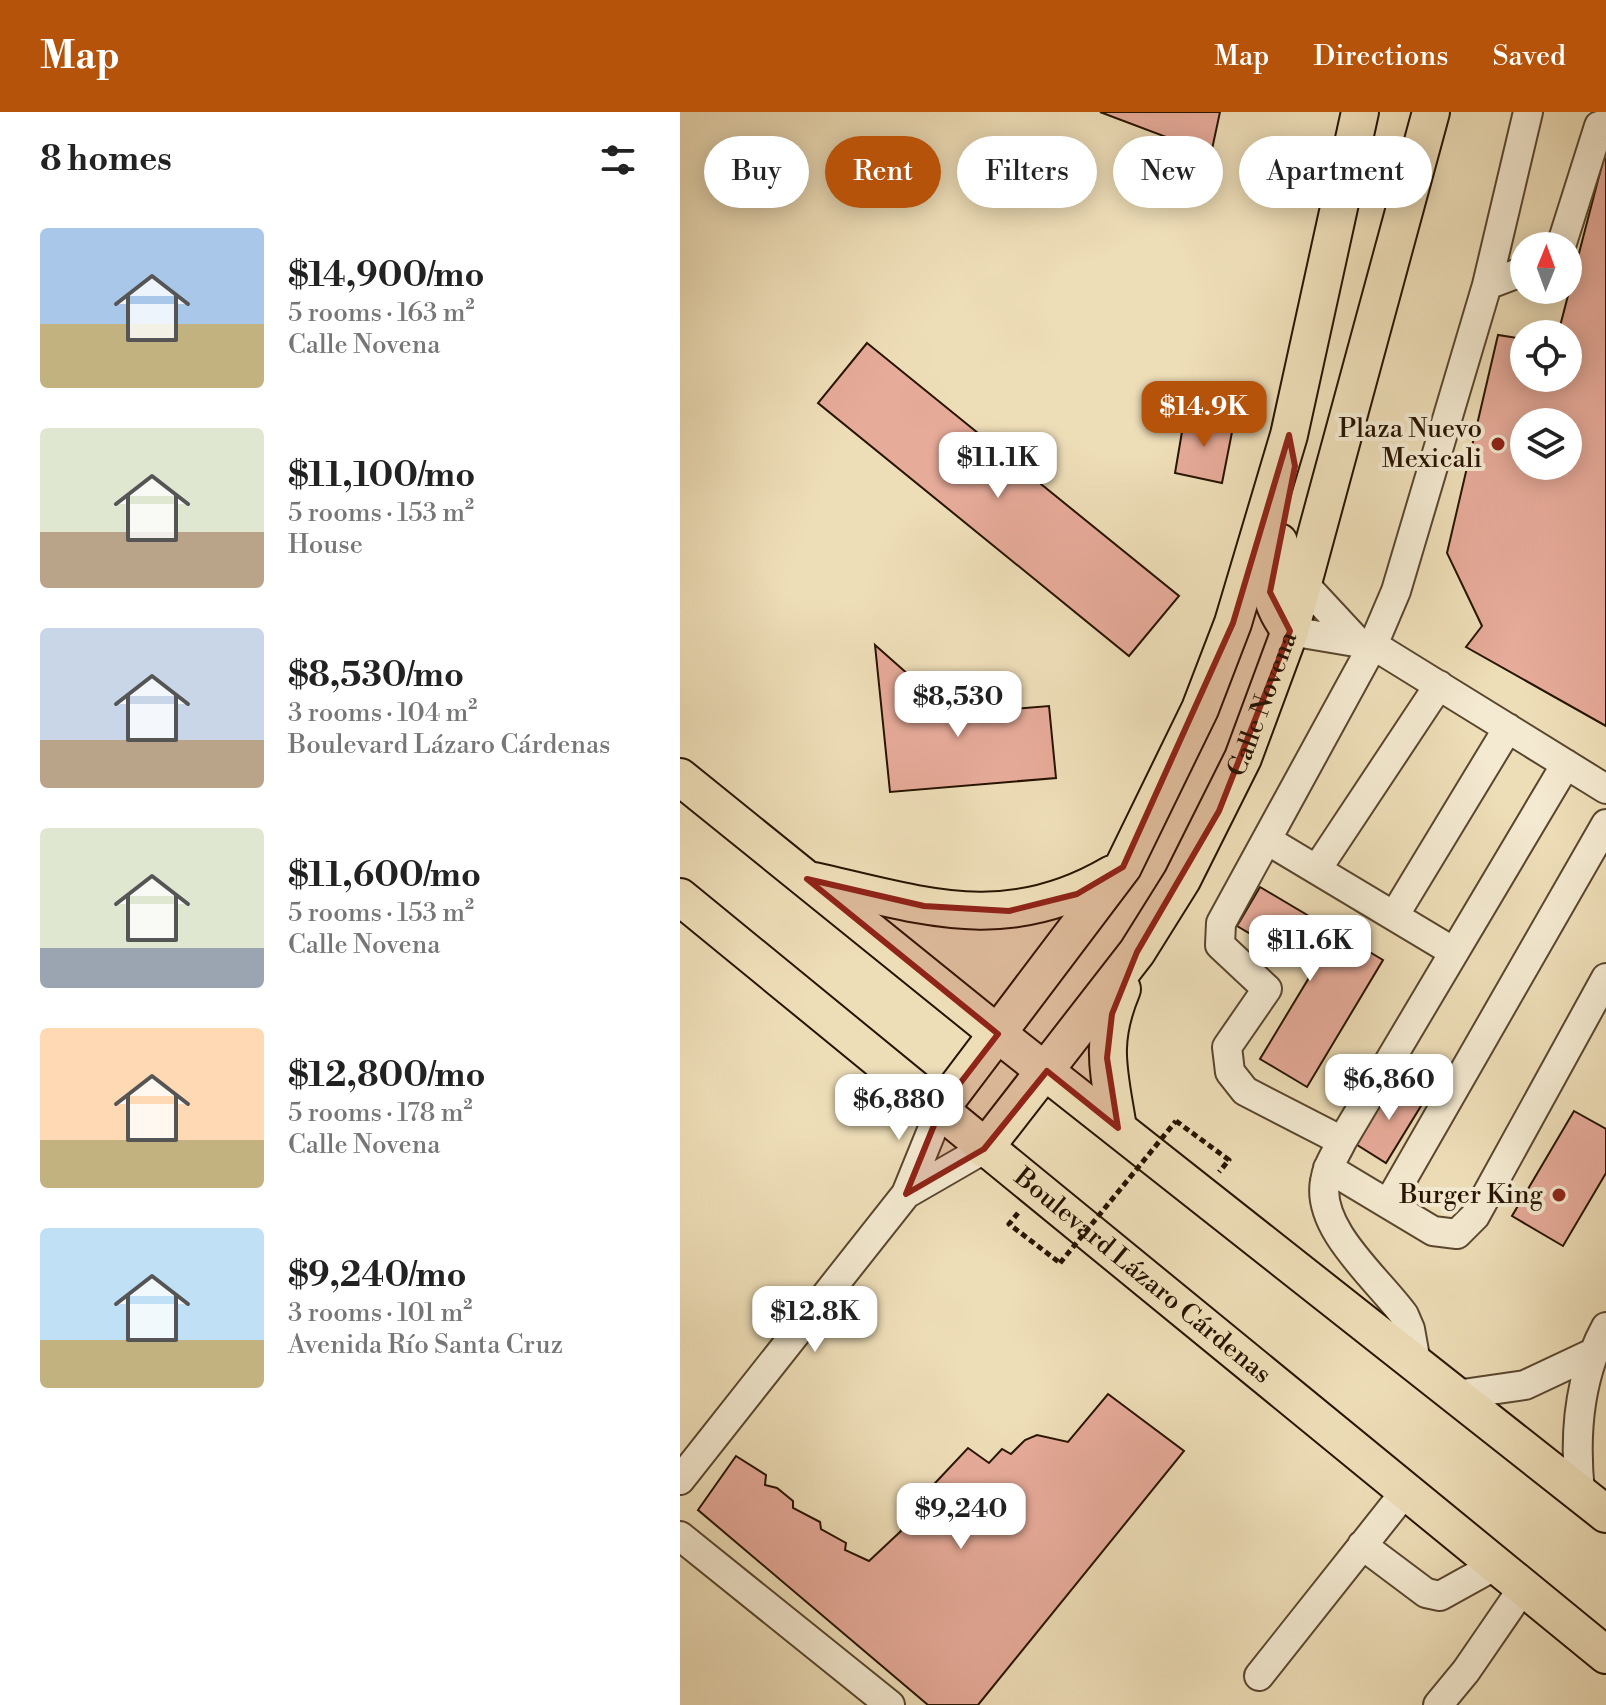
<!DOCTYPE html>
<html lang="en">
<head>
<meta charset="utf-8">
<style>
	body { margin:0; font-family:"Libre Bodoni",serif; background:#f6f6f6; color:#222; height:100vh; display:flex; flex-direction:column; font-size:30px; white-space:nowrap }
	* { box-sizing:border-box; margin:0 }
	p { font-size:26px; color:#767676 }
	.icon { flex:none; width:44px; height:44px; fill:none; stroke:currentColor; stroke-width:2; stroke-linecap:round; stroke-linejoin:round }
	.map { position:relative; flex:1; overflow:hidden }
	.drawer { display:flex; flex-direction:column; background:#fff; width:680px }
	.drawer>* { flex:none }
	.top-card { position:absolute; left:24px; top:24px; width:760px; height:72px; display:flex; gap:16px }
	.needle { width:52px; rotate:1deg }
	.buttons { position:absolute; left:830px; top:120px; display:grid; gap:16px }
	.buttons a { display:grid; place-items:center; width:72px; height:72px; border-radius:50%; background:#fff; box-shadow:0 4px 20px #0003; font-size:40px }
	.price { position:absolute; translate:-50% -68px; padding:0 18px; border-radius:16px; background:#fff; color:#222; font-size:26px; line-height:52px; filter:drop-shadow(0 2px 4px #0008) }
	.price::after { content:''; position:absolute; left:50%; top:48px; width:24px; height:18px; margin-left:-12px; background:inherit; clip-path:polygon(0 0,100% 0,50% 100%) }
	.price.active { background:#b45309; color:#fff }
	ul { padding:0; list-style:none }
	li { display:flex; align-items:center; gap:24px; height:200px; padding:0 40px }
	li span { display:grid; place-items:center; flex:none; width:224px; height:160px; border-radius:8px; color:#555 }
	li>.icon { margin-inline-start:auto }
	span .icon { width:96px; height:96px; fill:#fffc; stroke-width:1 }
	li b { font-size:34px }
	h2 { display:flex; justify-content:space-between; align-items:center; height:96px; padding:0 40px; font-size:34px }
	.tag { padding:0 28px; border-radius:36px; background:#fff; box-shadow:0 4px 20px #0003; font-size:28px; line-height:72px }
	.tag.active { background:#b45309; color:#fff }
	header { display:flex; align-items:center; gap:48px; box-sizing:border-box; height:112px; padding:0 40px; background:#b45309; color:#fff }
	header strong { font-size:38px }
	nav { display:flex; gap:44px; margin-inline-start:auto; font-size:28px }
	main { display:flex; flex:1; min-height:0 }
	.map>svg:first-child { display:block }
	.building { fill:#e7ab9a; stroke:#271300; stroke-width:2; fill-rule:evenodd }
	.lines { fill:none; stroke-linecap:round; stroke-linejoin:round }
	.minor-casing { stroke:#59462e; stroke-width:32 }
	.major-casing { stroke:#271300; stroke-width:40 }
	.path { stroke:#271300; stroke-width:5; stroke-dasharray:6 4; stroke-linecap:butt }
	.minor { stroke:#f4ead1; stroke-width:28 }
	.major { stroke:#eedeb8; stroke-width:36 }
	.path-bridge { stroke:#271300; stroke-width:5; stroke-dasharray:6 4; stroke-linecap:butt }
	.marked { fill:#8f2418; fill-opacity:0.2; stroke:#8f2418; stroke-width:6; stroke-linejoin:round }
	.poi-dot { fill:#8f2418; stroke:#f4ead1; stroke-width:3 }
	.labels { text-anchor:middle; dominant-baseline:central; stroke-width:8; stroke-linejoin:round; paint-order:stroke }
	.poi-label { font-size:26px; fill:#271300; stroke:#f4ead1; text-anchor:end }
	.street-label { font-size:26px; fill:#271300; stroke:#f4ead1 }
</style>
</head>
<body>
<header>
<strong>Map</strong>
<nav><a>Map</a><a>Directions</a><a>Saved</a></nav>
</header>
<main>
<section class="drawer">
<h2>8 homes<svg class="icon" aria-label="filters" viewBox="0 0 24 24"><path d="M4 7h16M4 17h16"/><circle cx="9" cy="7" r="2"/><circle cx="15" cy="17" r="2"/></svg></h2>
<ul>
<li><span style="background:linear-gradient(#a9c7e8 60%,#c2b280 0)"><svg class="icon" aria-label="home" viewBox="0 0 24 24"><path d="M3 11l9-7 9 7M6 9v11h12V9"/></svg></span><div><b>$14,900/mo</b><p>5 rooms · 163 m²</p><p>Calle Novena</p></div></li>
<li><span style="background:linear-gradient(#dfe7d0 65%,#b9a48a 0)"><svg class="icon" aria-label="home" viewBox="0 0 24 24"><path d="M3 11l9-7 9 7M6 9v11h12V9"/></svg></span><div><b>$11,100/mo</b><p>5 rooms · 153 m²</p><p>House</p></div></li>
<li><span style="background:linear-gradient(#c9d6e8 70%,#b9a48a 0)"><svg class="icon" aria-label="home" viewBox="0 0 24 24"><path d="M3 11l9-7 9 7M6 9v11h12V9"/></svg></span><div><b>$8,530/mo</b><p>3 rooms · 104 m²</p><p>Boulevard Lázaro Cárdenas</p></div></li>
<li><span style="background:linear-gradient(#dfe7d0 75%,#9aa5b1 0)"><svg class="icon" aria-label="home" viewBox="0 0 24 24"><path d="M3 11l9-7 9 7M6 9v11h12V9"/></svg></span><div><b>$11,600/mo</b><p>5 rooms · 153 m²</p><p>Calle Novena</p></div></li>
<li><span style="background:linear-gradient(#ffd9b3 70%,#c2b280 0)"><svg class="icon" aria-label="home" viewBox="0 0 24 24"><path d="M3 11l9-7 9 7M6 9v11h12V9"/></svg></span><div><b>$12,800/mo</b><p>5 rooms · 178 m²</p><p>Calle Novena</p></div></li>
<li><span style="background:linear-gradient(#bfe0f5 70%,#c2b280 0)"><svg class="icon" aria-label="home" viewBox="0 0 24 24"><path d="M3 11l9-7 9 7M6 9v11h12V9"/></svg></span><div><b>$9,240/mo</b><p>3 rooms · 101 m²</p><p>Avenida Río Santa Cruz</p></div></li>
</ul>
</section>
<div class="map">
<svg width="926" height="1593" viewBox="0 0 926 1593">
	<rect width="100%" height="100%" fill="#eedeb8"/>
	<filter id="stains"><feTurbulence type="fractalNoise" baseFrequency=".0025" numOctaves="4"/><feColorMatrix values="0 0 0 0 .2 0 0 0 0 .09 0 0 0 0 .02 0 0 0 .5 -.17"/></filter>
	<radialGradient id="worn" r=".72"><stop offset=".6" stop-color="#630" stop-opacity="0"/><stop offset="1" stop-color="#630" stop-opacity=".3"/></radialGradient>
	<path class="building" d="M420,0H540L531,42Z
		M924,45L926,46V614L786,535L802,514L767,441L818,223L844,227V266H888V222H878ZM844,310H888V354H844Z
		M187,231L499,484L449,544L138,291Z
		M505,302L553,315L542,371L495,361Z
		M195,533L273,602L369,594L376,666L210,680Z
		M580,775L703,848L627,975L580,947L633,859L557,814Z
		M711,969L744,989L706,1051L674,1031Z
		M894,999L926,1017V1061L883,1134L832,1104Z
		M428,1282L504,1339L298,1593H248L18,1398L56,1344L86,1363L85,1373L97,1376L113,1389V1396L140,1410L141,1417L166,1431L165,1438L189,1449L221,1419L222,1411L242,1385L288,1336L309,1351L322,1337L331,1342L345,1328L357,1323L388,1330Z"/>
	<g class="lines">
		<g class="minor-casing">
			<path id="minor" d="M881,134L919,14L926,12
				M807,173L848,0
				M623,471L676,528
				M610,519L693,533L926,677
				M587,728L774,840
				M637,757L759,573
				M714,804L828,616
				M662,1029L565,979L550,960L547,935L587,877L540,833L541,811L693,533L716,479L807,173L844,159
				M648,1056L753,1119L777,1122L795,1104L926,866
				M226,1082L304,1037
				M708,1092L926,712
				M737,1256L730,1217L724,1203C698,1167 636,1117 645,1069C647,1054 656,1042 662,1029L886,652
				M776,1283L845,1273L911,1242
				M0,1368L226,1082L261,996
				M900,1380C894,1323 898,1266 926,1215
				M0,1424L210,1593
				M682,1433L746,1481L760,1484L816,1453
				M579,1564L725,1380
				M758,1593L786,1559L843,1476"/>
		</g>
		<g class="major-casing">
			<g id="major">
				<path d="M599,430C590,471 584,484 610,519"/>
				<path d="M0,665L318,922L926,1402"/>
				<path d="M134,769C244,794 326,824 432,762"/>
				<path id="s1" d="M0,785L926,1543"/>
				<path d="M261,996L443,755L520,597L553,511L609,323L680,0"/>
				<path d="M438,1016C429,959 419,932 442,877"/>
				<path id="s2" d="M304,1037L457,840L502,768L563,646L610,519L751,0"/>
			</g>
		</g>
		<path class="path" d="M496,1009L549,1048L539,1060
			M338,1101L329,1112L380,1151"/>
		<use href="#minor" class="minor"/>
		<use href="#major" class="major"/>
		<path class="path-bridge" d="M380,1151L496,1009"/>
	</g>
	<path class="marked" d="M609,323L615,354L590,480L610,519L539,699L457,840L432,902L427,946L438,1016L367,959L304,1037L226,1082L261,996L318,922L127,767L244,794L329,799L397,782L443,755L553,511Z"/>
	<g class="poi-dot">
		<circle cx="818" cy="332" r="8"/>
		<circle cx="879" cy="1083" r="8"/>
	</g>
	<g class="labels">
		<g class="poi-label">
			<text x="802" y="317">Plaza Nuevo<tspan x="802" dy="30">Mexicali</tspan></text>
			<text x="863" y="1083">Burger King</text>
		</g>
		<g class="street-label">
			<text stroke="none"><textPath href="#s2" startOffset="528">Calle Novena</textPath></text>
			<text stroke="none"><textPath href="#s1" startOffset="598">Boulevard Lázaro Cárdenas</textPath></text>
		</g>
	</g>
	<rect width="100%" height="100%" filter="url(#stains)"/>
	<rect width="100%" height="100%" fill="url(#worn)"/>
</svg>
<div class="buttons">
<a><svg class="needle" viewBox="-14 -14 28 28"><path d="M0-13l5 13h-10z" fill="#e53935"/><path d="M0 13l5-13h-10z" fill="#767676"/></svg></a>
<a><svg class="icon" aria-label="locate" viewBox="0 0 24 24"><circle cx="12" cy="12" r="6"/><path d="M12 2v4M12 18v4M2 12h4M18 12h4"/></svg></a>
<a><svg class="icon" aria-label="layers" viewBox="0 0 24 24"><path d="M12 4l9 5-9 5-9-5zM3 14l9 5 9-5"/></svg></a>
</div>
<b class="price active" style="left:524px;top:337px">$14.9K</b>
<b class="price" style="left:318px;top:388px">$11.1K</b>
<b class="price" style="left:278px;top:627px">$8,530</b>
<b class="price" style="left:630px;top:871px">$11.6K</b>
<b class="price" style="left:709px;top:1010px">$6,860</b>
<b class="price" style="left:219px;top:1030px">$6,880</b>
<b class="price" style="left:135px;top:1242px">$12.8K</b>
<b class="price" style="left:281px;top:1439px">$9,240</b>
<div class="top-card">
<a class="tag">Buy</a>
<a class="tag active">Rent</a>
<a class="tag">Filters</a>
<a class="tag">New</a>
<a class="tag">Apartment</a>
</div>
</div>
</main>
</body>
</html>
